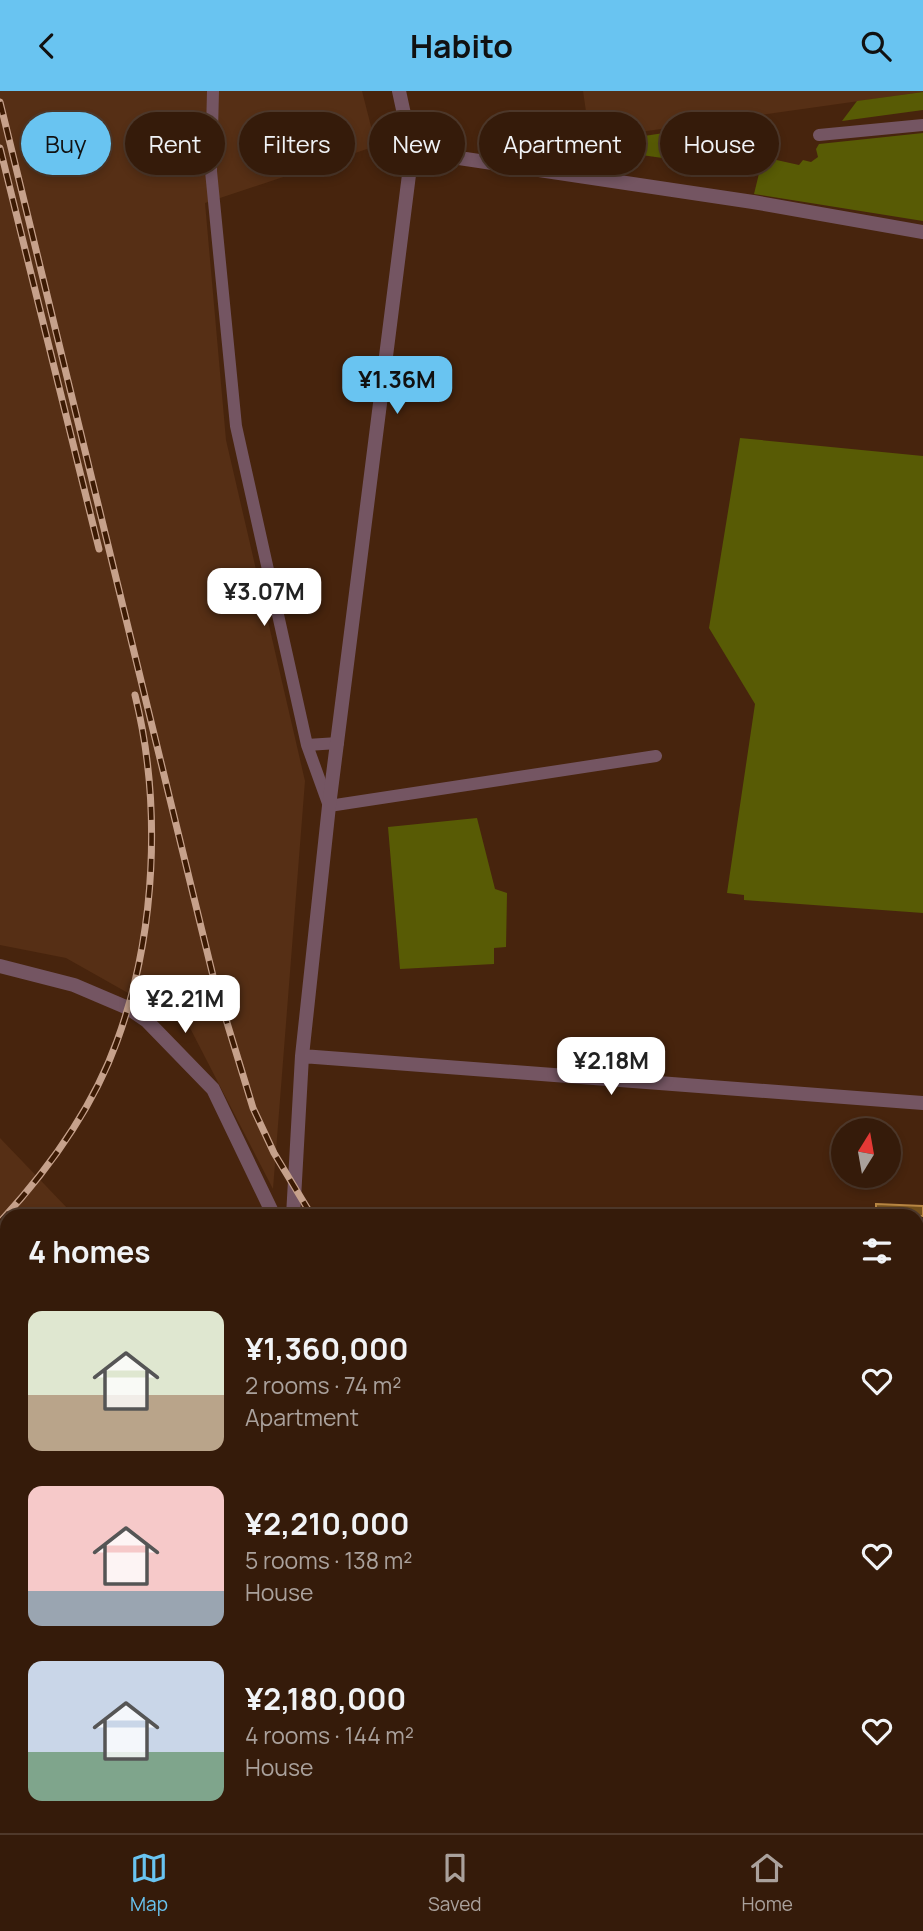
<!DOCTYPE html>
<html lang="en">
<head>
<meta charset="utf-8">
<style>
	body { margin:0; font-family:Manrope,sans-serif; background:#402818; color:#f1f3f6; height:100vh; display:flex; flex-direction:column; font-size:26px; white-space:nowrap }
	* { box-sizing:border-box; margin:0 }
	p { font-size:23px; color:#aaa19c }
	.icon { flex:none; width:38px; height:38px; fill:none; stroke:currentColor; stroke-width:2; stroke-linecap:round; stroke-linejoin:round }
	.map { position:relative; flex:1; overflow:hidden }
	.side { position:absolute; left:0px; top:1118px; width:924px; height:625px; display:flex; flex-direction:column; background:#351b0a; border-radius:21px 21px 0 0; box-shadow:0 4px 10px #0003,0 0 0 2px #4f392b }
	.side>* { flex:none }
	.banner { position:absolute; left:21px; top:21px; width:882px; height:63px; display:flex; gap:14px }
	.needle { width:46px; rotate:11deg }
	.controls { position:absolute; left:831px; top:1027px; display:grid; gap:14px }
	.controls a { display:grid; place-items:center; width:70px; height:70px; border-radius:50%; background:#351b0a; box-shadow:0 4px 10px #0003,0 0 0 2px #4f392b; font-size:35px }
	.price { position:absolute; translate:-50% -60px; padding:0 16px; border-radius:14px; background:#fff; color:#222; font-size:23px; line-height:46px; filter:drop-shadow(0 2px 4px #0008) }
	.price::after { content:''; position:absolute; left:50%; top:42px; width:21px; height:16px; margin-left:-10px; background:inherit; clip-path:polygon(0 0,100% 0,50% 100%) }
	.price.current { background:#69c4f1; color:#111 }
	ul { padding:0; list-style:none }
	li { display:flex; align-items:center; gap:21px; height:175px; padding:0 28px }
	li span { display:grid; place-items:center; flex:none; width:196px; height:140px; border-radius:14px; color:#555 }
	li>.icon { margin-inline-start:auto }
	span .icon { width:84px; height:84px; fill:#fffc; stroke-width:1 }
	li b { font-size:30px }
	h2 { display:flex; justify-content:space-between; align-items:center; height:84px; padding:0 28px; font-size:30px }
	.tag { padding:0 24px; border-radius:32px; background:#351b0a; box-shadow:0 4px 10px #0003,0 0 0 2px #4f392b; font-size:24px; line-height:63px }
	.tag.current { background:#69c4f1; color:#111 }
	header { display:flex; justify-content:space-between; align-items:center; height:91px; padding:0 28px; background:#69c4f1; color:#111; font-size:32px; font-weight:700 }
	.tabs { display:flex; justify-content:space-around; align-items:center; height:98px; border-top:2px solid #4f392b; background:#351b0a; font-size:19px; color:#aaa19c }
	.tabs a { display:grid; justify-items:center; gap:4px }
	.tabs .current { color:#69c4f1 }
	.map>svg:first-child { display:block }
	.built { fill:#562f15 }
	.green { fill:#585b05 }
	.building { fill:#744f1b; stroke:#b88643; stroke-width:2 }
	.lines { fill:none; stroke-linecap:round; stroke-linejoin:round }
	.minor { stroke:#745562; stroke-width:12 }
	.tertiary { stroke:#745562; stroke-width:14 }
	.rail-casing { stroke:#c6a18b; stroke-width:7 }
	.rail { stroke:#3c1a03; stroke-width:4.5; stroke-dasharray:13; stroke-linecap:butt }
</style>
</head>
<body>
<header><svg class="icon" aria-label="back" viewBox="0 0 24 24"><path d="M15 5l-7 7 7 7"/></svg>Habito<svg class="icon" aria-label="search" viewBox="0 0 24 24"><circle cx="10" cy="10" r="6"/><path d="M15 15l6 6"/></svg></header>
<div class="map">
<svg width="923" height="1742" viewBox="0 0 923 1742">
	<rect width="100%" height="100%" fill="#47240d"/>
	<path class="built" d="M0,0H362L376,55L205,112L226,349L305,690L273,1098L190,937L66,867L0,854Z
		M583,0H923V1L590,48Z
		M0,1047L69,1119V1125H7V1326H0Z"/>
	<path class="green" d="M923,1V19L842,30L857,10Z
		M730,32L735,61L747,64L740,78L592,57L591,53Z
		M923,42V130L754,103L763,66L799,74L803,69L811,71L818,66L816,58L819,53Z
		M740,347L923,365V822L744,809V804L727,802L755,613L709,537Z
		M477,727L495,798L507,802L506,856L494,857V873L400,878L388,736Z"/>
	<path class="building" d="M876,1113L923,1115V1125H876Z"/>
	<g class="lines">
		<path class="minor" d="M213,0L211,80L236,335L307,654L329,715L656,665
			M819,44L923,34
			M307,654L338,652
			M0,1447H7
			M917,1628L923,1637
			M917,1724L923,1725
			M135,1736V1742
			M503,1742V1736
			M803,1742V1736"/>
		<path class="tertiary" d="M412,60L753,111L923,141
			M0,875L74,894L128,917L147,930L213,998L274,1125
			M302,965L923,1012
			M293,1125L302,965L329,715L412,60L399,0
			M0,1533H7
			M290,1736V1742
			M267,1742V1736"/>
		<g class="rail-casing">
			<path id="rail" d="M0,11L214,889L253,1017L274,1062L312,1125
				M0,57L99,458
				M0,1131C48,1079 93,1017 117,950C156,844 162,713 135,604
				M0,1345H7
				M917,1470L923,1472
				M917,1490L923,1491"/>
		</g>
		<use href="#rail" class="rail"/>
	</g>
</svg>
<div class="controls">
<a><svg class="needle" viewBox="-14 -14 28 28"><path d="M0-13l5 13h-10z" fill="#e53935"/><path d="M0 13l5-13h-10z" fill="#aaa19c"/></svg></a>
</div>
<b class="price current" style="left:397px;top:325px">¥1.36M</b>
<b class="price" style="left:264px;top:537px">¥3.07M</b>
<b class="price" style="left:185px;top:944px">¥2.21M</b>
<b class="price" style="left:611px;top:1006px">¥2.18M</b>
<div class="banner">
<a class="tag current">Buy</a>
<a class="tag">Rent</a>
<a class="tag">Filters</a>
<a class="tag">New</a>
<a class="tag">Apartment</a>
<a class="tag">House</a>
</div>
<section class="side">
<h2>4 homes<svg class="icon" aria-label="filters" viewBox="0 0 24 24"><path d="M4 7h16M4 17h16"/><circle cx="9" cy="7" r="2"/><circle cx="15" cy="17" r="2"/></svg></h2>
<ul>
<li><span style="background:linear-gradient(#dfe7d0 60%,#b9a48a 0)"><svg class="icon" aria-label="home" viewBox="0 0 24 24"><path d="M3 11l9-7 9 7M6 9v11h12V9"/></svg></span><div><b>¥1,360,000</b><p>2 rooms · 74 m²</p><p>Apartment</p></div><svg class="icon" aria-label="heart" viewBox="0 0 24 24"><path d="M12 20l-8-8c-3-5 5-10 8-4 3-6 11-1 8 4z"/></svg></li>
<li><span style="background:linear-gradient(#f6c9c9 75%,#9aa5b1 0)"><svg class="icon" aria-label="home" viewBox="0 0 24 24"><path d="M3 11l9-7 9 7M6 9v11h12V9"/></svg></span><div><b>¥2,210,000</b><p>5 rooms · 138 m²</p><p>House</p></div><svg class="icon" aria-label="heart" viewBox="0 0 24 24"><path d="M12 20l-8-8c-3-5 5-10 8-4 3-6 11-1 8 4z"/></svg></li>
<li><span style="background:linear-gradient(#c9d6e8 65%,#7fa58c 0)"><svg class="icon" aria-label="home" viewBox="0 0 24 24"><path d="M3 11l9-7 9 7M6 9v11h12V9"/></svg></span><div><b>¥2,180,000</b><p>4 rooms · 144 m²</p><p>House</p></div><svg class="icon" aria-label="heart" viewBox="0 0 24 24"><path d="M12 20l-8-8c-3-5 5-10 8-4 3-6 11-1 8 4z"/></svg></li>
</ul>
</section>
</div>
<nav class="tabs">
<a class="current"><svg class="icon" aria-label="map" viewBox="0 0 24 24"><path d="M3 6l6-2 6 2 6-2v14l-6 2-6-2-6 2zM9 4v14M15 6v14"/></svg>Map</a>
<a><svg class="icon" aria-label="saved" viewBox="0 0 24 24"><path d="M7 4h10v16l-5-4-5 4z"/></svg>Saved</a>
<a><svg class="icon" aria-label="home" viewBox="0 0 24 24"><path d="M3 11l9-7 9 7M6 9v11h12V9"/></svg>Home</a>
</nav>
</body>
</html>
